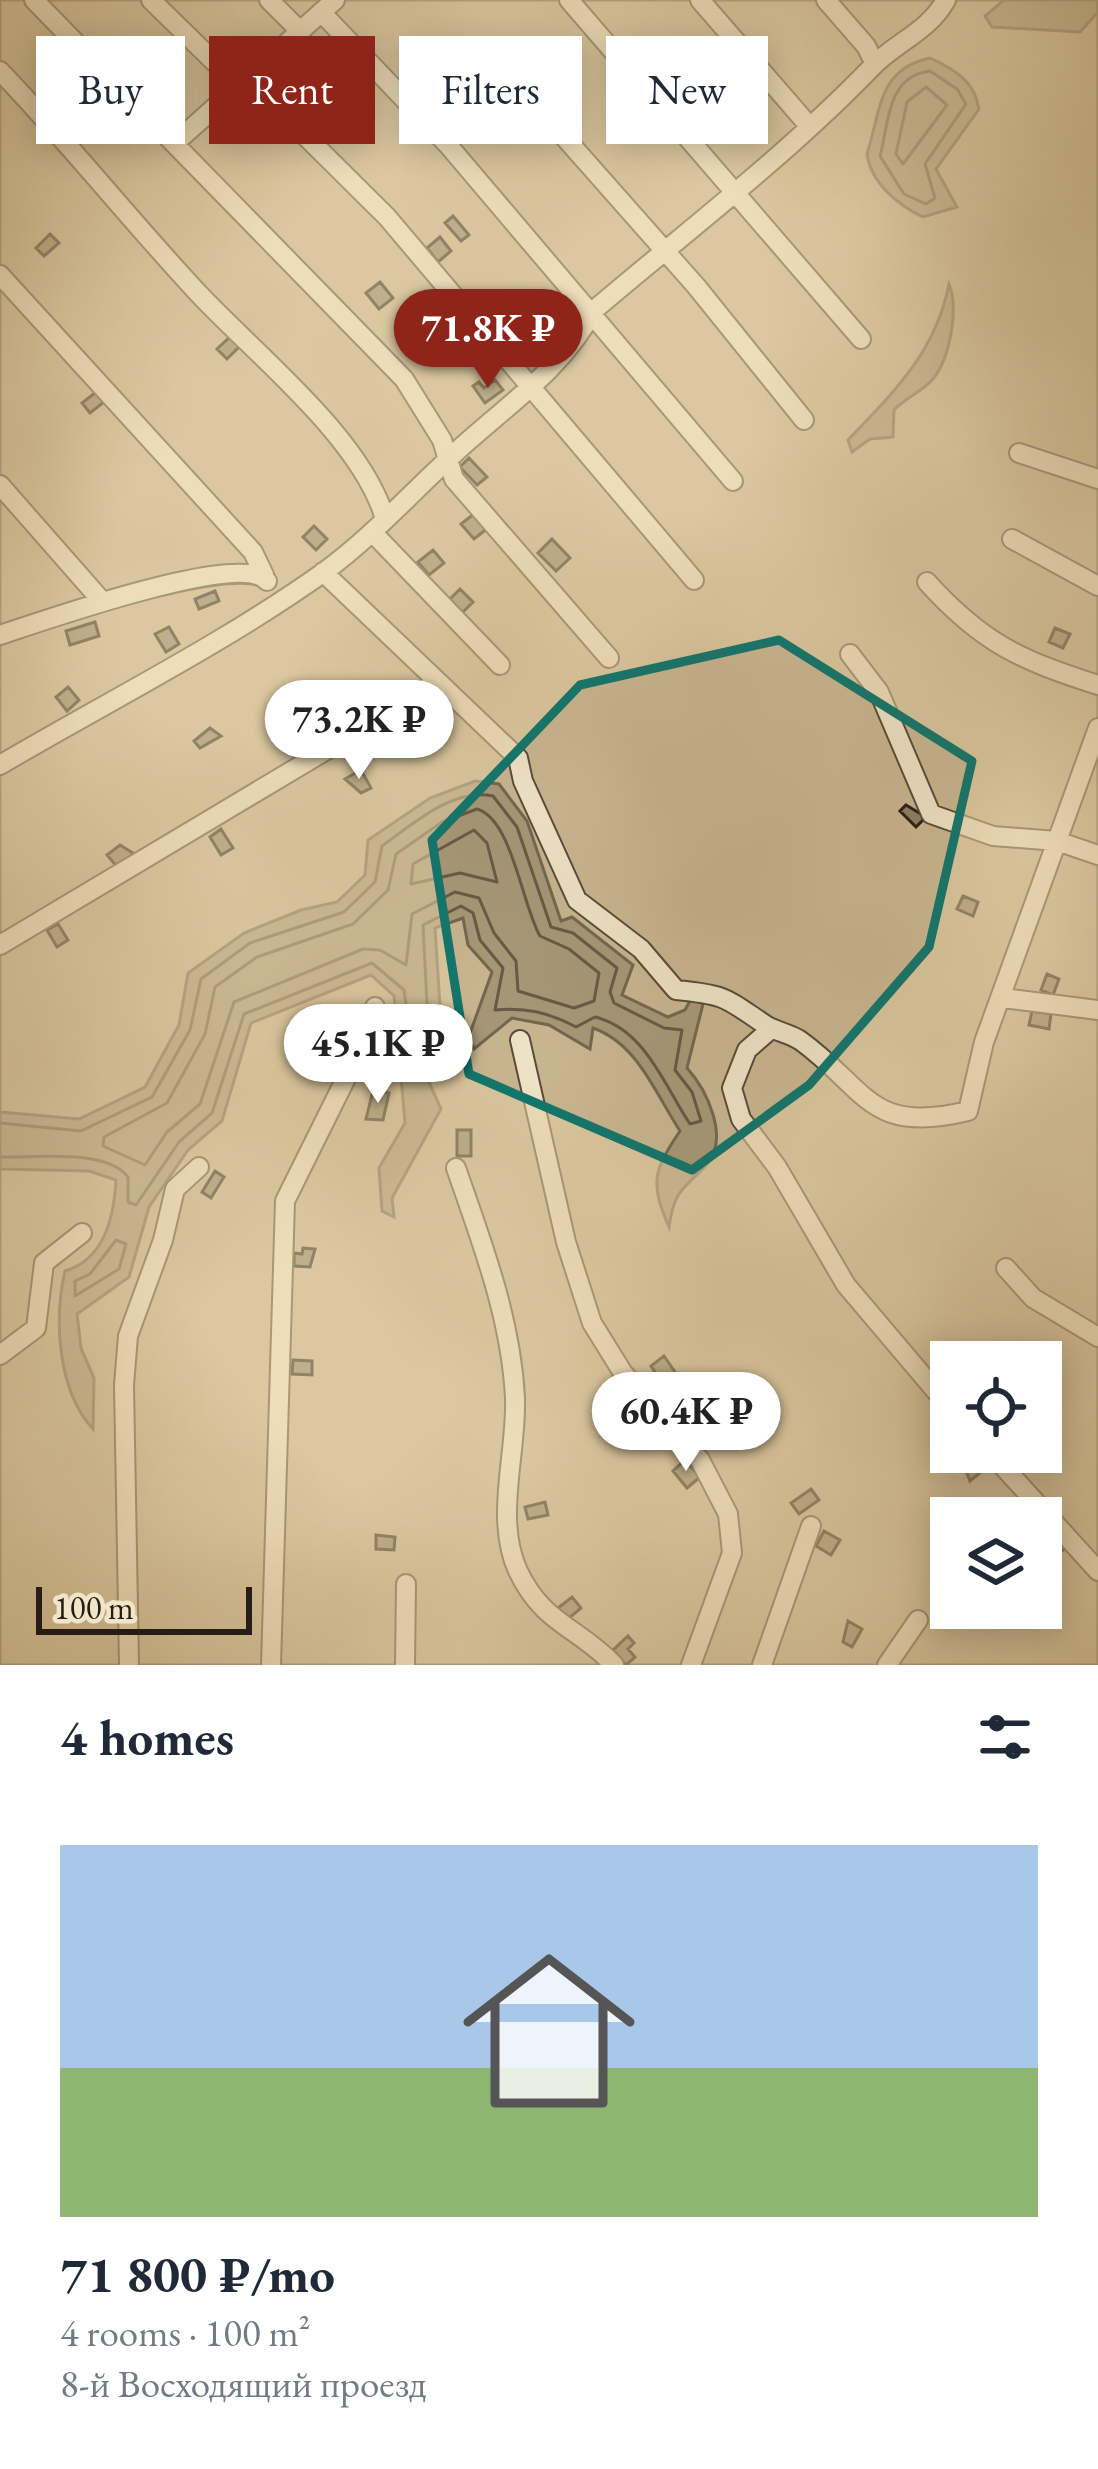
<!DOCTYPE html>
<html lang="en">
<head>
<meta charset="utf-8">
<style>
	body { margin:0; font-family:"EB Garamond",serif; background:#f6f6f7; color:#1f2937; height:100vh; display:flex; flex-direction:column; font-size:45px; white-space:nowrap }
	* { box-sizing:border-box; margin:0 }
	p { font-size:39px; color:#747a83 }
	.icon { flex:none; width:66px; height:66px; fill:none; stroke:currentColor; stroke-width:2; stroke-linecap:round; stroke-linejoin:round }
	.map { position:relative; height:1665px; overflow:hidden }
	.drawer { display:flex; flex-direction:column; background:#fff; flex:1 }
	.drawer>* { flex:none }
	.hud { position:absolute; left:36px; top:36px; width:1026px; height:108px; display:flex; gap:24px }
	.fabs { position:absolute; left:930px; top:1341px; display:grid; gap:24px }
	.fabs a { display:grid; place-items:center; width:132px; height:132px; border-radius:0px; background:#fff; box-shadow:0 6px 30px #0003; font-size:60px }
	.scale { position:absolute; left:36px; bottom:30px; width:216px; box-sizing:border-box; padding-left:12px; border:6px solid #261d14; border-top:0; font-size:33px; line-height:42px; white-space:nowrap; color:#261d14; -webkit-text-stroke:9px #f1e5c9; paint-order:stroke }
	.price { position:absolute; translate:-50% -102px; padding:0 27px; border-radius:42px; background:#fff; color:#222; font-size:39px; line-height:78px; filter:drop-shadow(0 3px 6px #0008) }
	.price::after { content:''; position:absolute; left:50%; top:72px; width:36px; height:27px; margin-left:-18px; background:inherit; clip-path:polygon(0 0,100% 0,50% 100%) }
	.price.on { background:#8f2418; color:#fff }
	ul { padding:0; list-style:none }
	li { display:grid; align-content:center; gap:24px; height:636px; padding:0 60px }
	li+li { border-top:3px solid #e0e1e3 }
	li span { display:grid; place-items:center; height:372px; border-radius:0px; color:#555 }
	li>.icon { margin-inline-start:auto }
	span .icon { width:216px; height:216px; fill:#fffc; stroke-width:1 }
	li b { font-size:51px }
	h2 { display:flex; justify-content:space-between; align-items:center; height:144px; padding:0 60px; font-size:51px }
	.pill { padding:0 42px; border-radius:0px; background:#fff; box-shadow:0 6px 30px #0003; font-size:42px; line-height:108px }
	.pill.on { background:#8f2418; color:#fff }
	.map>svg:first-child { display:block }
	.green { fill:#c9b792; stroke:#786a53; stroke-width:3; fill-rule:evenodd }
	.water { fill:#a79878; stroke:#736750; stroke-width:3 }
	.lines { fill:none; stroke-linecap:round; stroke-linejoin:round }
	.shore { stroke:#665a46; stroke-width:3 }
	.building { fill:#8c7e63; stroke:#261d14; stroke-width:3 }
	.minor-casing { stroke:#574c3a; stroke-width:22 }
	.minor { stroke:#f1e5c9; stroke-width:18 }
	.marked { fill:none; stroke:#0f766e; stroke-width:9; stroke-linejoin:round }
</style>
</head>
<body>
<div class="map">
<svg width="1098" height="1665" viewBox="0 0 1098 1665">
	<rect width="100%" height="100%" fill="#ead7ac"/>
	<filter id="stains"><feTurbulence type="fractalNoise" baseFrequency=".00167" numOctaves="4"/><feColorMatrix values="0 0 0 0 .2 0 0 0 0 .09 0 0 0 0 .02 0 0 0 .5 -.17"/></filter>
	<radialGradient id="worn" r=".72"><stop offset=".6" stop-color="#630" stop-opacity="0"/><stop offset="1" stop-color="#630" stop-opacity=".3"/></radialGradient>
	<path class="green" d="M0,0H1098V1665H0ZM951,1362H1041V1452H951ZM951,1518H1041V1608H951Z"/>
	<path class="water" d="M1004,0H1098V12L1080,32L992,27L985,16Z
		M930,58C954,69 975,81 979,109L936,169L957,207L923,217C898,205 871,183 867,154C881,110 878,69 930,58Z
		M949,284C959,308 950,358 933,379C923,391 905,398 894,410L893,437L870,439L852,452L848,440C893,393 936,352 949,284Z
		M475,781L499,784L527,821L561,921L572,917L633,965L622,995L668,1017L685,1010L692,997L703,1004L687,1068C706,1089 730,1137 707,1164C683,1191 675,1187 669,1227C650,1183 653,1171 680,1131C655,1093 638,1044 593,1028L590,1049L549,1025L512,1018L474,1049L469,1036L492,972L468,945L463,918L435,928L440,1006L424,1071L441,1109L392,1198L394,1217L382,1211L379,1168L405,1123L394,996L371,975L251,1023L222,1121L188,1150L149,1207L129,1277L77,1314L81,1348L94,1378L93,1429C57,1390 54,1318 65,1271C105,1259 114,1216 116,1180L89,1171L0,1169V1112L79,1119L145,1087L179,1025L188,973L244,933L301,910L337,902L365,875L368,840L430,798Z"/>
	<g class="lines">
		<path class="shore" d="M930,71L957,89L966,104L925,164L935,198L926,204L904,194L880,156C889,123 887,76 930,71Z
			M926,87L947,105L903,164L896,154L907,102Z
			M477,809C512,819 522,905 540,936L569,949L599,973L594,1001L574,1008L518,991L516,961L494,933L479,898L455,892L412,914L406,965L380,950L363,949L234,1002L200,1104L167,1132L145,1165L103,1146L104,1137L167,1103L205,1034L215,987L257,957L353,924L388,890L396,854L442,822Z
			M474,830L487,843L497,882L460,873L411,884L413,864Z
			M0,1123L81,1131L152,1097L190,1030L201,979L250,943L344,912L375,882L382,846C413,824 454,787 493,796L517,827L551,927L573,933L617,968L610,992L614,1003L664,1028L682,1030L675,1070L692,1092L701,1121L690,1124C664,1085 645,1029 595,1017L576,1027C548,1012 524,1007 495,1010L503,968L480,940L473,913L461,906L423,925L427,1004L417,1033L409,1029L404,990L372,963L244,1014L212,1113L179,1142L136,1205L128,1202V1177C106,1148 33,1158 0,1157
			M116,1240L126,1244L119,1269L75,1296V1281L90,1274Z"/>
	</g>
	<path class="building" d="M120,53L131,65L119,76L108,64Z
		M276,62L288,76L270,91L258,77Z
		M453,216L469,235L461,241L445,223Z
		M50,234L59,243L44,256L36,248Z
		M440,237L451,251L438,262L427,248Z
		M380,282L393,298L379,309L366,293Z
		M231,336L240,346L227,359L217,349Z
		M495,380L503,390L485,403L473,386L479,382L484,388Z
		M96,392L104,402L90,413L82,403Z
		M469,458L487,477L477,485L460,467Z
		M475,513L488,528L474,539L461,524Z
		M314,526L327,539L316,550L303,537Z
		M552,539L570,558L556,571L538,553Z
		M433,550L444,563L429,575L418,562Z
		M460,589L473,602L461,614L448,601Z
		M215,591L219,601L199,609L195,599Z
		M95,622L99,636L70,645L66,631Z
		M169,627L179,644L166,652L155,634Z
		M1055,628L1070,634L1063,648L1049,642Z
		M68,687L79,700L67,711L56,697Z
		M210,728L221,736L200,748L194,741Z
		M361,770L371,788L361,793L345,779Z
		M906,805L926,817L916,827L900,811Z
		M221,829L233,848L221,855L210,837Z
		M120,845L136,855L119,869L107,855Z
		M963,896L978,902L973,916L957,909Z
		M58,924L68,940L57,947L47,930Z
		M1047,974L1059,979L1053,995L1041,990Z
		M1032,1011L1051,1014L1049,1029L1029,1025Z
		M358,1022L371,1030L357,1053L348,1048Z
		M383,1022L392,1023L389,1054L381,1053Z
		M373,1091L389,1093L383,1120L366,1119Z
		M457,1130H471V1156H457Z
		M215,1171L224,1177L211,1198L202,1192Z
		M303,1248L315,1249L310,1267L294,1266V1253L302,1254Z
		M664,1356L675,1372L661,1381L651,1366Z
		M293,1360L312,1361V1375L292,1374Z
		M976,1453L988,1466L970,1481L963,1463Z
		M685,1460L700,1477L687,1488L673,1471Z
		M811,1489L819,1500L799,1514L791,1503Z
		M545,1502L548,1515L528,1519L525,1507Z
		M824,1531L840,1540L831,1555L816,1546Z
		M1055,1532L1067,1547L1054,1557L1042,1543Z
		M376,1535L395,1537L394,1550L376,1549Z
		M572,1597L581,1608L568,1619L558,1608Z
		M848,1621L862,1629L852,1647L843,1642Z
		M628,1636L634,1643L628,1649L635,1657L626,1665L613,1650Z"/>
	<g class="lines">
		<g class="minor-casing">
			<path id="minor" d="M34,0L404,379L442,440L454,479L609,658
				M151,0L239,86
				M269,0L300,31
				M569,0L861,339
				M700,0L810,127
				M826,0L866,46L875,64
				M321,12L448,145L733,481
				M490,53L696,286L804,420
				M0,71C69,143 130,220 198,293C256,355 362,438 385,519
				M247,78L387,217L694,580
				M176,142L335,0
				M0,275L253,552L264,575
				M1019,453L1098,479
				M0,485L101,600
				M373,533L500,665
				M1012,539L1098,586
				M323,572L518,758L523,781L577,900L641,949L676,990C728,995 725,998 767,1026C778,1032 791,1034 801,1041C868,1090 869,1135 968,1111L984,1042L1057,841L1098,855
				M927,582C982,643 1020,660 1098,685
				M0,635C40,622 240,551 267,581
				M850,654L879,692L931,814L993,836L1057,841L1098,728
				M0,765C107,702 223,644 324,572C376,534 418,485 467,442C513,401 564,366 593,311C687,231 787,155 872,67C896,42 928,32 946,0
				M0,945L427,690L434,678
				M1003,998L1098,1010
				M771,1029L747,1050L732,1088L741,1119L777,1167L846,1285L951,1409
				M520,1040L566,1242L592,1323L623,1373L700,1460L728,1514L732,1553L691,1665
				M456,1168C482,1243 511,1318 515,1398C517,1453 494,1519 518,1571C543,1624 578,1627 614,1665
				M1006,1268L1033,1298L1098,1337
				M0,1355L36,1328L44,1263L82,1233
				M990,1452L1098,1571
				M129,1665L124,1385L128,1336L163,1240L175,1189L199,1167
				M271,1665L285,1201L353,1064L375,1035V1007
				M405,1665L406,1584
				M762,1665L811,1526
				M887,1665L918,1620"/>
		</g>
		<use href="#minor" class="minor"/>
	</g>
	<path d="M0 0H1098V1665H0ZM779,640L972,761L929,947L809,1085L692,1170L469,1074L432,840L580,685Z" fill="#ead7ac" fill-opacity=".55" fill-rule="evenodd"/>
	<path class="marked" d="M779,640L972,761L929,947L809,1085L692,1170L469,1074L432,840L580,685Z"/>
	<rect width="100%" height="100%" filter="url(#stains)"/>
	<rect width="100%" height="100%" fill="url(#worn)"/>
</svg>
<div class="fabs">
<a><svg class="icon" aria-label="locate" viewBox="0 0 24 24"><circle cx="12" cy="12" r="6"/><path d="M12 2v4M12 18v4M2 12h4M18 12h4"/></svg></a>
<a><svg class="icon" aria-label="layers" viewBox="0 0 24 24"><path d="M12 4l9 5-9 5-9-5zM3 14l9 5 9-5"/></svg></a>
</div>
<div class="scale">100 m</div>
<b class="price on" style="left:488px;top:391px">71.8K ₽</b>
<b class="price" style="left:359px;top:782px">73.2K ₽</b>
<b class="price" style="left:378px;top:1106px">45.1K ₽</b>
<b class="price" style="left:686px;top:1474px">60.4K ₽</b>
<div class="hud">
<a class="pill">Buy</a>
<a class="pill on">Rent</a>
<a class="pill">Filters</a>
<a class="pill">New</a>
</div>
</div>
<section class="drawer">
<h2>4 homes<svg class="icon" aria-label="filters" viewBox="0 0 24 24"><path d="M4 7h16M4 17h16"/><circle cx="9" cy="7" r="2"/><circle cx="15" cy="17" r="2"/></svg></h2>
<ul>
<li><span style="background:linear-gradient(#a9c7e8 60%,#8fb573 0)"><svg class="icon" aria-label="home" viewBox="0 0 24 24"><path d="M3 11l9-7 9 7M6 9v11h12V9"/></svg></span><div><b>71 800 ₽/mo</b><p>4 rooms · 100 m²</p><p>8-й Восходящий проезд</p></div></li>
</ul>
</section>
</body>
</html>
